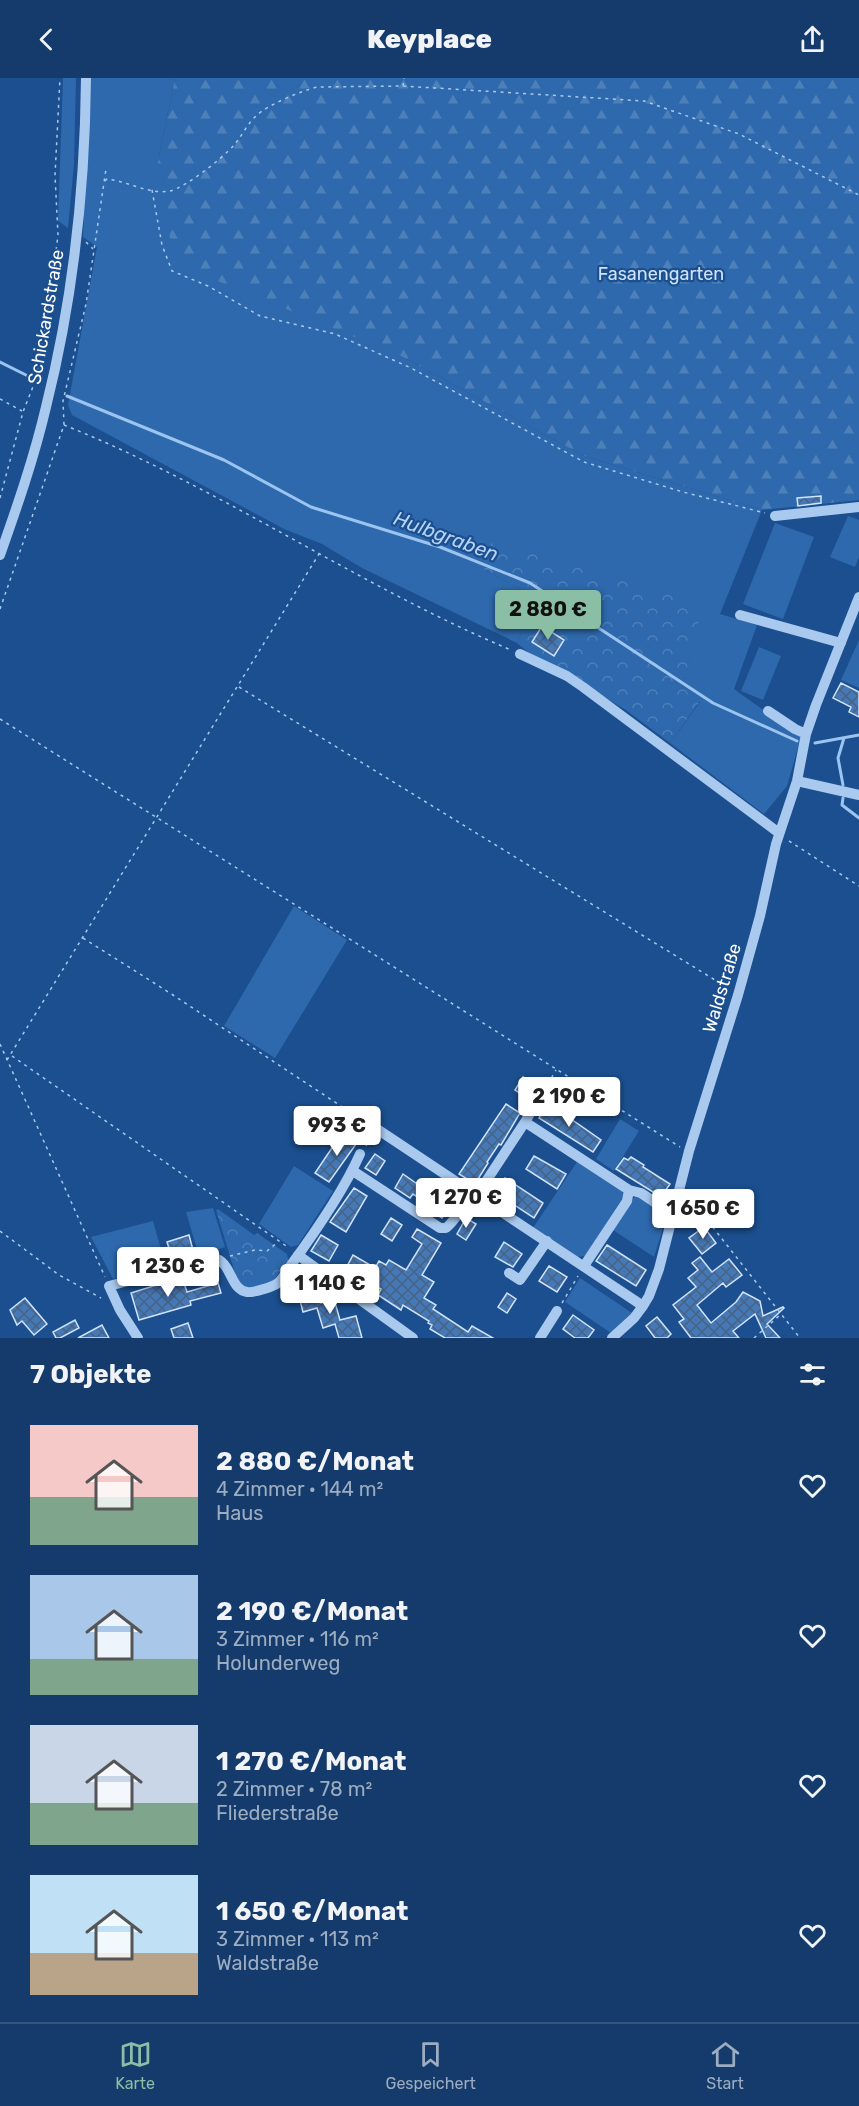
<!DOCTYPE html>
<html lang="de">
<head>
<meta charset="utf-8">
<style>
	body { margin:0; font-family:Rubik,sans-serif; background:#1d4271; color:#f1f3f6; height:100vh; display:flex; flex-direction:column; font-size:22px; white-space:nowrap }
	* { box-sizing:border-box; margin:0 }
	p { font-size:20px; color:#9dadc1 }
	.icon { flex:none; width:33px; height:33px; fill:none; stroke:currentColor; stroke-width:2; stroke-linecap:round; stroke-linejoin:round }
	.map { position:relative; height:1260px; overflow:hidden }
	.details { display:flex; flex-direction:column; background:#143b6b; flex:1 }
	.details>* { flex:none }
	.price { position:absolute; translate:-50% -51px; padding:0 14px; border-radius:6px; background:#fff; color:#222; font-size:20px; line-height:39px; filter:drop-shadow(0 2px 3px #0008) }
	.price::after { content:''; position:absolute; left:50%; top:36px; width:18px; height:14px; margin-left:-9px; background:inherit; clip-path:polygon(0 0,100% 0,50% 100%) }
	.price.on { background:#8abfa5; color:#111 }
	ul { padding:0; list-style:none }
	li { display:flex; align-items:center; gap:18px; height:150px; padding:0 30px }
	li span { display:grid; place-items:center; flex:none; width:168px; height:120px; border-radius:0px; color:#555 }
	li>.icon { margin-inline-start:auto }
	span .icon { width:72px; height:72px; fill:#fffc; stroke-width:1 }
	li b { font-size:26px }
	h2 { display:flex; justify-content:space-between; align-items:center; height:72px; padding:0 30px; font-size:26px }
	header { display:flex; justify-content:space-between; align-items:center; height:78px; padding:0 30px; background:#143b6b; font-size:27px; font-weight:800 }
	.tabs { display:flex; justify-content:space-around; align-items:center; height:84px; border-top:2px solid #33557e; background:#143b6b; font-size:16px; color:#9dadc1 }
	.tabs a { display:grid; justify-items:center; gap:3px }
	.tabs .on { color:#8abfa5 }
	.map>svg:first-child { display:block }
	.green { fill:#2e69ad }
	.forest { fill:url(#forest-firs) }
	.park { fill:url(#park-crowns) }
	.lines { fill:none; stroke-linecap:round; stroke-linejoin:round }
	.stream { stroke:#9cc4f0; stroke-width:3 }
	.building { fill:url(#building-cross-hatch); stroke:#cfe3fa; stroke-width:1.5 }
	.path { stroke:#a9c9ee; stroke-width:1.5; stroke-dasharray:3 4.5; stroke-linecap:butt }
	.minor { stroke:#a9c9ee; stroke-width:10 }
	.labels { text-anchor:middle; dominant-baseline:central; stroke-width:4.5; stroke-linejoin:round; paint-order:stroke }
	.park-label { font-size:18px; fill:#cfe3fa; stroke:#1b4f8f }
	.street-label { font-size:18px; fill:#fff; stroke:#1b4f8f }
	.water-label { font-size:20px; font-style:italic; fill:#b5d3f5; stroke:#1b4f8f }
</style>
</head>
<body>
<header><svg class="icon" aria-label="back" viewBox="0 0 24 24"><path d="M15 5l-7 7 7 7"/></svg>Keyplace<svg class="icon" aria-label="share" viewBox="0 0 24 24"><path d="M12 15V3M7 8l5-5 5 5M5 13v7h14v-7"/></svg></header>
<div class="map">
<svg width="859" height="1260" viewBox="0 0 859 1260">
	<defs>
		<pattern id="forest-firs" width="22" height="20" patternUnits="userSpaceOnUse" patternTransform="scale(1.5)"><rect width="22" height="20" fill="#2e69ad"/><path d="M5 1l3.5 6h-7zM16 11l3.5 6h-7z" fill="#4d80b9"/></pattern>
		<pattern id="park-crowns" width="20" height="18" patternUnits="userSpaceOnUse" patternTransform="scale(1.5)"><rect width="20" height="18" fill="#2e69ad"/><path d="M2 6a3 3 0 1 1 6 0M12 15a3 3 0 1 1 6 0" fill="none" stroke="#4d80b9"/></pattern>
		<pattern id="building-cross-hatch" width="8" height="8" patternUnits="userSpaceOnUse" patternTransform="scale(1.5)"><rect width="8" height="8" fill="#4478b7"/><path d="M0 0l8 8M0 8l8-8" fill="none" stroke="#486282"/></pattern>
	</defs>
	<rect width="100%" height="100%" fill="#1b4f8f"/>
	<path class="green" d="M63,0H76L74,86L68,150L58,143Z
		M90,0H175L158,84L401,278L584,378L762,432L720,536L757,547L734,611L801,659L787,708L764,736L670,665L700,624L682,610L702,527L483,491L536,520L517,565L362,490L322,466L284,451L72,337L68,327L97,169L83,159Z
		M848,438L859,442V479L855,489L830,479Z
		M775,445L814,459L783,541L743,526Z
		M859,562V610L841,602Z
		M759,569L781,578L763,622L741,613Z
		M294,828L347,862L275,980L224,948Z
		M620,1041L639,1053L614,1093L596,1081Z
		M579,1081L621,1110L624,1118L585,1178L577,1179L533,1150Z
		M294,1088L333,1113L298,1167L291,1169L259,1146Z
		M635,1118H639L667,1137L654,1179L613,1152Z
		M213,1130L225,1169L199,1178L186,1134Z
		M153,1143L165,1186L113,1201L91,1159Z
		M580,1200L632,1235L611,1255L565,1224Z"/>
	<path class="forest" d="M175,0H859V422L762,432L584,378L401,278L174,185L158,84Z"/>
	<path class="park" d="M492,463L703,527L682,610L700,623L670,665L626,632L528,574L517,565L536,520L483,491Z
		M218,1131L254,1157L257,1155L287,1176L288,1182L274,1202L245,1211L239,1208L216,1132Z"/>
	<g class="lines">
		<path class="stream" d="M0,284L32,300
			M67,318L224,382L311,429L440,469L530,505L713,625L797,663
			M815,665L859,657
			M843,707L838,680L844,660
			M843,720L842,727L859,740"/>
	</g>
	<path class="building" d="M821,418V425L798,428L797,420Z
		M542,548L564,562L554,578L532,564Z
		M841,605L859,614V639L849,634L851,629L833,620Z
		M523,999L538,1008L530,1022L515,1012Z
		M548,1025L601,1062L593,1074L539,1040Z
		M506,1026L520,1035L501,1067L499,1066L487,1084L488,1085L475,1106L459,1096Z
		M346,1054L359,1062L329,1104L315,1095L336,1064L338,1066Z
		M375,1076L385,1083L376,1097L365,1090Z
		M534,1078L566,1096L557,1111L526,1091Z
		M631,1079L644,1087L643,1089L670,1106L661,1119L616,1091L624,1080L628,1082Z
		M403,1096L450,1129L442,1140L427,1131L430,1127L413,1116L410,1120L395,1110Z
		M505,1100L543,1125L534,1140L496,1115Z
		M354,1110L367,1118L346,1154L330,1144Z
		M391,1140L402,1147L392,1163L381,1156Z
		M466,1140L476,1146L466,1162L457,1156Z
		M704,1149L716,1165L702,1176L689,1160Z
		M417,1151L441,1165L422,1197L434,1204L424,1220L436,1227L433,1231L468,1254L472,1248L493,1260H445L430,1251L432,1247L428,1245L429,1243L403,1227L401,1232L378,1217L381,1211L366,1202L364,1205L344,1194L353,1177L375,1190L379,1183L386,1187L389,1182L406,1192L422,1166L412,1159Z
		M189,1157L194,1176L173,1183L167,1164Z
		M321,1157L338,1167L329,1183L311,1173Z
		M504,1164L522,1176L513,1189L495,1179Z
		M607,1167L646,1192L636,1208L596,1183Z
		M700,1179L712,1194L729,1181L742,1197L726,1209L723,1205L697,1227L711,1245L736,1224L743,1214L760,1223L763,1238L783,1229L784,1230L767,1246L780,1260H766L755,1236L733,1253L739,1260H691L679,1244L684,1241L673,1227L696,1209L688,1200L698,1192L692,1185Z
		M549,1188L567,1199L557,1214L539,1203Z
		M182,1199L187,1214L218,1205L221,1215L190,1223L191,1227L139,1242L131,1215Z
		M316,1210L321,1225L334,1221L340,1242L356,1238L362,1260H339L335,1246L323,1250L317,1230L303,1234L298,1215Z
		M507,1215L516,1221L507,1235L498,1229Z
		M25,1220L47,1246L34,1257L22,1243L17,1247L10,1232Z
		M573,1237L594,1252L588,1260H575L563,1251Z
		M657,1239L671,1256L667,1260H655L646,1248Z
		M75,1242L79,1250L60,1260H56L53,1254Z
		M188,1245L193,1260H174L171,1251Z
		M102,1247L109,1260H78Z"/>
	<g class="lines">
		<path class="path" d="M403,8L404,0
			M105,103L107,101C127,103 150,117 170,113C186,109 223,80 234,67C242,58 247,46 256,38C267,27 303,12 318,9L403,8L644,23L739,56L859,117
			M152,112L162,167L172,193L208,208L260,238L335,256L411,290L584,384L683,414L765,435
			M86,164L93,171
			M0,321L22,333
			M64,347C219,409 357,507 511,572
			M0,420L23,334L36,301L52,206L58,157L55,97L60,0
			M0,531L64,347L63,323L86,226L106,91
			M239,609L728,910
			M0,641L680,1069
			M789,763L859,808
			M83,860L173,917L368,1046
			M0,966L105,1199
			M12,978L289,1170
			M7,982L319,476
			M540,1019L556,992
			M366,1068L371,1059
			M689,1120L693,1124L800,1260
			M0,1153L59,1197L101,1220
			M230,1178L255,1172L267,1173L278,1164
			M562,1225L578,1198
			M754,1260L780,1237"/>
		<path class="minor" d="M775,438L859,429
			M0,477C17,429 34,380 46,329C73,222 85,111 86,0
			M740,537L841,565
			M520,576L567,598L583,609L779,755
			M768,633L795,651L806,656
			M797,703L859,717
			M525,1044L535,1027
			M377,1051L643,1228
			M353,1093L440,1150H446C458,1140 463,1125 477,1117L525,1044L629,1112L627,1123L584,1188
			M629,1112L641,1115L672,1136
			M298,1177L413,1260
			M509,1195L520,1202L547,1163
			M138,1260L120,1232L109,1208L214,1180C232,1184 230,1212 247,1214C252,1215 273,1209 278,1205C283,1201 287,1192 291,1187C316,1153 343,1114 360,1076
			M540,1260L557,1233
			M612,1260L634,1240L643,1228L649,1218L659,1191L689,1073L738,917L760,838L776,766L797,703L806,656L816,627L859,519"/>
	</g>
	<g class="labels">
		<g class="park-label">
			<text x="661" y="196">Fasanengarten</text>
		</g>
		<g class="street-label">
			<text transform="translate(46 239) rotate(-80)">Schickardstraße</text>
			<text transform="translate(722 910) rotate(-73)">Waldstraße</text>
		</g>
		<g class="water-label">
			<text transform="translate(446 458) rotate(20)">Hulbgraben</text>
		</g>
	</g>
</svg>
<b class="price on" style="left:548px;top:563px">2 880 €</b>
<b class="price" style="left:569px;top:1050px">2 190 €</b>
<b class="price" style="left:337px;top:1079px">993 €</b>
<b class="price" style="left:466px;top:1151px">1 270 €</b>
<b class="price" style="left:703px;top:1162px">1 650 €</b>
<b class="price" style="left:168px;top:1220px">1 230 €</b>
<b class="price" style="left:330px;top:1237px">1 140 €</b>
</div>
<section class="details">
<h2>7 Objekte<svg class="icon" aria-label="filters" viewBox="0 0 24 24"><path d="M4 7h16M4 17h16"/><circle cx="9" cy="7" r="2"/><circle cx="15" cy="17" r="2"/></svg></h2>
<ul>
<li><span style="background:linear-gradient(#f6c9c9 60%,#7fa58c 0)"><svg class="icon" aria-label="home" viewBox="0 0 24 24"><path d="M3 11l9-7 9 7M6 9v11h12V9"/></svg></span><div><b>2 880 €/Monat</b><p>4 Zimmer · 144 m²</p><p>Haus</p></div><svg class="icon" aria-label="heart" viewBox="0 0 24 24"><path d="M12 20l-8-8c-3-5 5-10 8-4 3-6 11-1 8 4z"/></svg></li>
<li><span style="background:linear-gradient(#a9c7e8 70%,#7fa58c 0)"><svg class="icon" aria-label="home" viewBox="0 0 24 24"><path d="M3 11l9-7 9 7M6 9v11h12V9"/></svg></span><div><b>2 190 €/Monat</b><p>3 Zimmer · 116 m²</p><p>Holunderweg</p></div><svg class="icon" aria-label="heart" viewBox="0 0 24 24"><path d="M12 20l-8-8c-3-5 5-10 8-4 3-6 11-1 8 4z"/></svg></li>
<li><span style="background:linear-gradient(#c9d6e8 65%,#7fa58c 0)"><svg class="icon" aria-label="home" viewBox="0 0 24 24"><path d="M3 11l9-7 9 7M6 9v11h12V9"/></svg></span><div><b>1 270 €/Monat</b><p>2 Zimmer · 78 m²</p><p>Fliederstraße</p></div><svg class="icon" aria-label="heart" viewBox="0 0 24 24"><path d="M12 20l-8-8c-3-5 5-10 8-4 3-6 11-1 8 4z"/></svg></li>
<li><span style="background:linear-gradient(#bfe0f5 65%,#b9a48a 0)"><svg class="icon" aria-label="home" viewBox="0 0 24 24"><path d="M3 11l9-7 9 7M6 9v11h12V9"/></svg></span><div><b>1 650 €/Monat</b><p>3 Zimmer · 113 m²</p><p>Waldstraße</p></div><svg class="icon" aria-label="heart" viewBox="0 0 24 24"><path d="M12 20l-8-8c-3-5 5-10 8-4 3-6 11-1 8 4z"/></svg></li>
</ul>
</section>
<nav class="tabs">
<a class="on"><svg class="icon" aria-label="map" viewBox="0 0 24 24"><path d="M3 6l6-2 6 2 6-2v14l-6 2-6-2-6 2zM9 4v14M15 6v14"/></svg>Karte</a>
<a><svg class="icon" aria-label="saved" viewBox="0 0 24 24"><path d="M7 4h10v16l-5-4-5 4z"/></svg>Gespeichert</a>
<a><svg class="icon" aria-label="home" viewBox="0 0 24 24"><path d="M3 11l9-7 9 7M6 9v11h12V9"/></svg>Start</a>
</nav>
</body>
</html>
